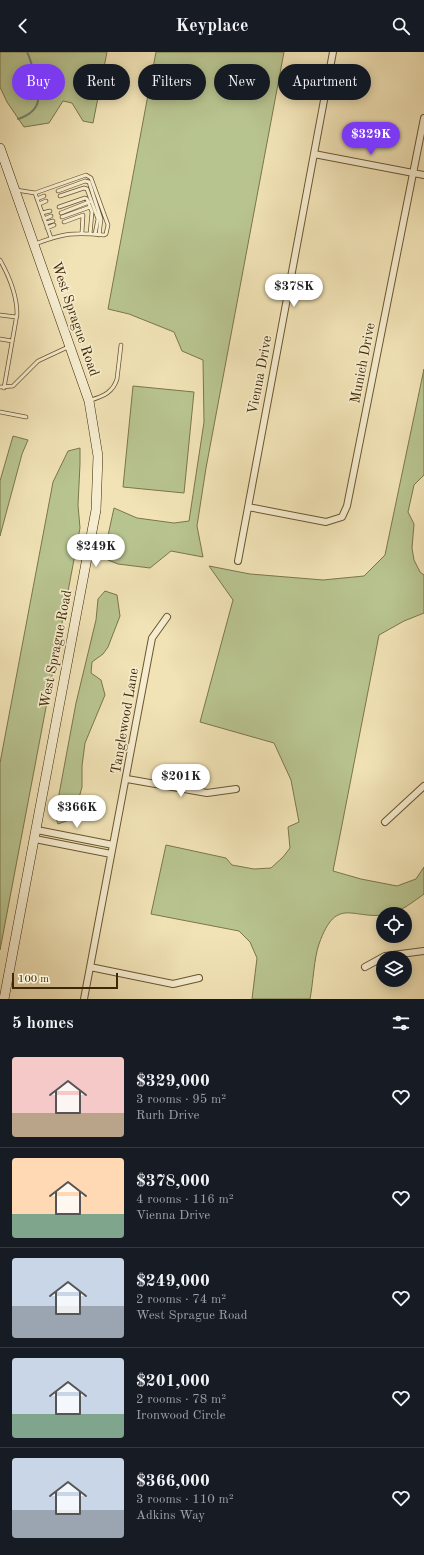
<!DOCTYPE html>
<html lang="en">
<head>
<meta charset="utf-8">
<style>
	body { margin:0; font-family:"Old Standard TT",serif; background:#242831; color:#f1f3f6; height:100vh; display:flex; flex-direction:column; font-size:15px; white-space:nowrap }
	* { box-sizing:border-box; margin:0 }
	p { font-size:13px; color:#9ea1a6 }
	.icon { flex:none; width:22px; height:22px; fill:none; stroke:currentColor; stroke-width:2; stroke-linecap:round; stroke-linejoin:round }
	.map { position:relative; height:947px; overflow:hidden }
	.side { display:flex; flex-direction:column; background:#171b24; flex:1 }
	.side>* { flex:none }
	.hud { position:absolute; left:12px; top:12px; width:400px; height:36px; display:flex; gap:8px }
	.controls { position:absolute; left:376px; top:855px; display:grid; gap:8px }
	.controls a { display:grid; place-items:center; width:36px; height:36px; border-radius:50%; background:#171b24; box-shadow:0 2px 10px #0003; font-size:20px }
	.scale { position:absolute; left:12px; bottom:10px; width:106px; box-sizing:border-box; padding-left:4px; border:2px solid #3e2703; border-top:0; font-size:11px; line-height:14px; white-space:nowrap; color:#3e2703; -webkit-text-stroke:3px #f6edd0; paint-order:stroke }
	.price { position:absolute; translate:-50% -34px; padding:0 9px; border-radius:14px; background:#fff; color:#222; font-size:13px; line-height:26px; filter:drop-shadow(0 1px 2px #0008) }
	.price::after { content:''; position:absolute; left:50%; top:24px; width:12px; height:9px; margin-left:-6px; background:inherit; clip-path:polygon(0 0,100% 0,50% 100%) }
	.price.current { background:#7c3aed; color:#fff }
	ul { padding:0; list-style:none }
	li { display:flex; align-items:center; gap:12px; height:100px; padding:0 12px }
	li+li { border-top:1px solid #363941 }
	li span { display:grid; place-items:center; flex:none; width:112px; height:80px; border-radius:4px; color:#555 }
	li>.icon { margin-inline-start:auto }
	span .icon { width:48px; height:48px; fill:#fffc; stroke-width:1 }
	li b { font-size:17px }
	h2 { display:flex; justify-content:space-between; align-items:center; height:48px; padding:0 12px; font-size:17px }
	.chip { padding:0 14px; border-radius:18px; background:#171b24; box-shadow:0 2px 10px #0003; font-size:14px; line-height:36px }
	.chip.current { background:#7c3aed; color:#fff }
	header { display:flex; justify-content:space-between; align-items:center; height:52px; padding:0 12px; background:#171b24; font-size:18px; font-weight:600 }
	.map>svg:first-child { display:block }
	.green { fill:#b8c490; stroke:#7b764a }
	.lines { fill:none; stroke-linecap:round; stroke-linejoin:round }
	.stream { stroke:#77816f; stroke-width:2 }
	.lane-casing { stroke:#6b5630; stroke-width:4.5 }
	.street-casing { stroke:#6b5630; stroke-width:8 }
	.secondary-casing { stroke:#3e2703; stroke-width:10 }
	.lane { stroke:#f6edd0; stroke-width:3 }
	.street { stroke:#f6edd0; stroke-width:6 }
	.secondary { stroke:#f6edd0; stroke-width:9 }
	.labels { text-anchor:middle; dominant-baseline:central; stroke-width:3.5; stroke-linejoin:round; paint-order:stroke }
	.street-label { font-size:14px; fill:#3e2703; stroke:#f6edd0 }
</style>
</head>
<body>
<header><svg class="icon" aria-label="back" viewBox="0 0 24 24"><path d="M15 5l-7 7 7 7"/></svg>Keyplace<svg class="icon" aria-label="search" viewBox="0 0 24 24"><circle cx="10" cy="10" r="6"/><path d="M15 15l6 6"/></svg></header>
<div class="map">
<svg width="424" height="947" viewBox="0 0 424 947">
	<rect width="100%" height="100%" fill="#f1e3b6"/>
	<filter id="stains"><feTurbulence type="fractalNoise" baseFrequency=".005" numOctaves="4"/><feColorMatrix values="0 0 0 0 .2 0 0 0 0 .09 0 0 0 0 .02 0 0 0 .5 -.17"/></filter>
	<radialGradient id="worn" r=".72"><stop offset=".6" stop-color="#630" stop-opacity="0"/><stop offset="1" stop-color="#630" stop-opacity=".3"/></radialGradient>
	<path class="green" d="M0,0H107L93,71L83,69L72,51L63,49L49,71L24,75L7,50L0,35Z
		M156,0H284L206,416L197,474L203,505L171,499L150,516L118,512L108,508L113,489L107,488L114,456L137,466L174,471L189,469L204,370L203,308L182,299L174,280L129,262L108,257Z
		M424,317V423L414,433L408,460L414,472L412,496L414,508L420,520L424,523V561L404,569L379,583L333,819L361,827L397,834L416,827L424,815V842C414,849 402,859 390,862C354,870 337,841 319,892C314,906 313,932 310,947H252L257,906L250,890L239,879L151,862L166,793L226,806L232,813L254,817L271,816L283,805L290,796L288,775L299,770L291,728L274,691L200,670L233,548L209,514L250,522L323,528L364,524L385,503Z
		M133,334L194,340L184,441L123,435Z
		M13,384L28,388L22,402L0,484V429Z
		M80,396V412L78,453L80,476L0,898V711L53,430L68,399Z
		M105,539L117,543L120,564L113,582L108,595L103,602L92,610L91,621L101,628L105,643L85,691L82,714V735L75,760L69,768L58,772L55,764L76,651L96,568L98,547Z"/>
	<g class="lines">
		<path class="stream" d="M18,67C27,64 36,59 38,49C39,38 32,10 27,0"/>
		<g class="lane-casing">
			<path id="lane" d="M16,138L35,141L86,123L91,126L108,173L106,182L104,183C74,180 64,181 35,192
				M58,139L85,129L89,130L101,167L99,183
				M35,141L51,186
				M60,144L84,136L87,137L98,167L95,182
				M37,147L44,144
				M39,152L46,149
				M59,155L85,146L87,147L92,160L90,182
				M42,161L50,159
				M61,161L89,150
				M62,165L90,155
				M44,167L51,164
				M64,170L83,163L82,180
				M46,171L53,169
				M47,176L54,173
				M0,208C9,224 17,244 17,262L4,336
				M0,263L16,265
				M0,287L12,289
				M0,335L13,334L38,309L68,295
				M91,348C104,344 113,340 117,327L121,293
				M0,360L26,365"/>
		</g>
		<g class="street-casing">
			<path id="street" d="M314,102L424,123
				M248,455L326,470L342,465L347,454L424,66
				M238,509L333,0
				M127,727L207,741L236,737
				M385,770L424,734
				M37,778L113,793
				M35,787L111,802
				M90,915L173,932L199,926
				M365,915L385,904L424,899
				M84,947L152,586L167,565"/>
		</g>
		<g class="secondary-casing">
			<path id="secondary" d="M0,96L89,349L98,404L96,458L4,947"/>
		</g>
		<use href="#lane" class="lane"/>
		<use href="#street" class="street"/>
		<use href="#secondary" class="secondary"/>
	</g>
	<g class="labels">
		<g class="street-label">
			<text transform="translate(75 267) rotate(71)">West Sprague Road</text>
			<text transform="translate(363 311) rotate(-79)">Munich Drive</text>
			<text transform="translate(260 323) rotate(-79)">Vienna Drive</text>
			<text transform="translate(56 597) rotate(-79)">West Sprague Road</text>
			<text transform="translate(125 669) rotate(-80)">Tanglewood Lane</text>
		</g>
	</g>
	<rect width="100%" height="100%" filter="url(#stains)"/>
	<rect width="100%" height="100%" fill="url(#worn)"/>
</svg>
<div class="controls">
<a><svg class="icon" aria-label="locate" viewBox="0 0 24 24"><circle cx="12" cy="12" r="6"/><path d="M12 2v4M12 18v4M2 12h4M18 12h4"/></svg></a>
<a><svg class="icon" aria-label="layers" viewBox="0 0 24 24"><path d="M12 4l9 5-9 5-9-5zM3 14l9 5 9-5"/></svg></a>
</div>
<div class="scale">100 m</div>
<b class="price current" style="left:371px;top:104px">$329K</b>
<b class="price" style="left:294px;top:256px">$378K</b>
<b class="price" style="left:96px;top:516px">$249K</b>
<b class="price" style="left:181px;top:746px">$201K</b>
<b class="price" style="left:77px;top:777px">$366K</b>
<div class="hud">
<a class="chip current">Buy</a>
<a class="chip">Rent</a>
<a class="chip">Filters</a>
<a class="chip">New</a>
<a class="chip">Apartment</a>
</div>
</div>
<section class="side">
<h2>5 homes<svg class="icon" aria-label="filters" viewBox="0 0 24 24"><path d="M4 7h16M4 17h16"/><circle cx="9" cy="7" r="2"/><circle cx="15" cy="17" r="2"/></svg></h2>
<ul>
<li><span style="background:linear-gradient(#f6c9c9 70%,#b9a48a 0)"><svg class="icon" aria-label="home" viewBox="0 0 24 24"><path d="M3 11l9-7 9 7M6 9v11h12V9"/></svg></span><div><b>$329,000</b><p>3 rooms · 95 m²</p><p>Rurh Drive</p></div><svg class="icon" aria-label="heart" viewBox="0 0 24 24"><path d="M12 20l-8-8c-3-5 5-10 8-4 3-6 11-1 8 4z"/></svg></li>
<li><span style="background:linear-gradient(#ffd9b3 70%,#7fa58c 0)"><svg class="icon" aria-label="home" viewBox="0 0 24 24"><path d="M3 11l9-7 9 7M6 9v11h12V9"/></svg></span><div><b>$378,000</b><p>4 rooms · 116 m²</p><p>Vienna Drive</p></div><svg class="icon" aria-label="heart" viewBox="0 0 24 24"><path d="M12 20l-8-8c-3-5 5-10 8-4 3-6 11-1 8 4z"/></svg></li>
<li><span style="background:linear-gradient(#c9d6e8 60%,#9aa5b1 0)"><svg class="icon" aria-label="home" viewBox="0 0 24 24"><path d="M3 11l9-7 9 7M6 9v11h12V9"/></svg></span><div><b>$249,000</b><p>2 rooms · 74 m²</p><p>West Sprague Road</p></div><svg class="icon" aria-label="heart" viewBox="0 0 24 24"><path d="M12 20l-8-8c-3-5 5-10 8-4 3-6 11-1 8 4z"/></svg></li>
<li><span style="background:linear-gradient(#c9d6e8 70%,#7fa58c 0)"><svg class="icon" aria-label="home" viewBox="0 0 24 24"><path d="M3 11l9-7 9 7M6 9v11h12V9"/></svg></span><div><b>$201,000</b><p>2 rooms · 78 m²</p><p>Ironwood Circle</p></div><svg class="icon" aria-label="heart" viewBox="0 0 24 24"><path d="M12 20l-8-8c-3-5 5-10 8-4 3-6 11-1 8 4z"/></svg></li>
<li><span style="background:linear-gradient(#c9d6e8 65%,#9aa5b1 0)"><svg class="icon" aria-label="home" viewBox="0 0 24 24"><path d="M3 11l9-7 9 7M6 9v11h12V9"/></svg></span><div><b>$366,000</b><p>3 rooms · 110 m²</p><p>Adkins Way</p></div><svg class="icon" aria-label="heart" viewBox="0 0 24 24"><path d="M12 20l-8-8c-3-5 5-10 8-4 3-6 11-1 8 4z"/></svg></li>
</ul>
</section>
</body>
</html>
